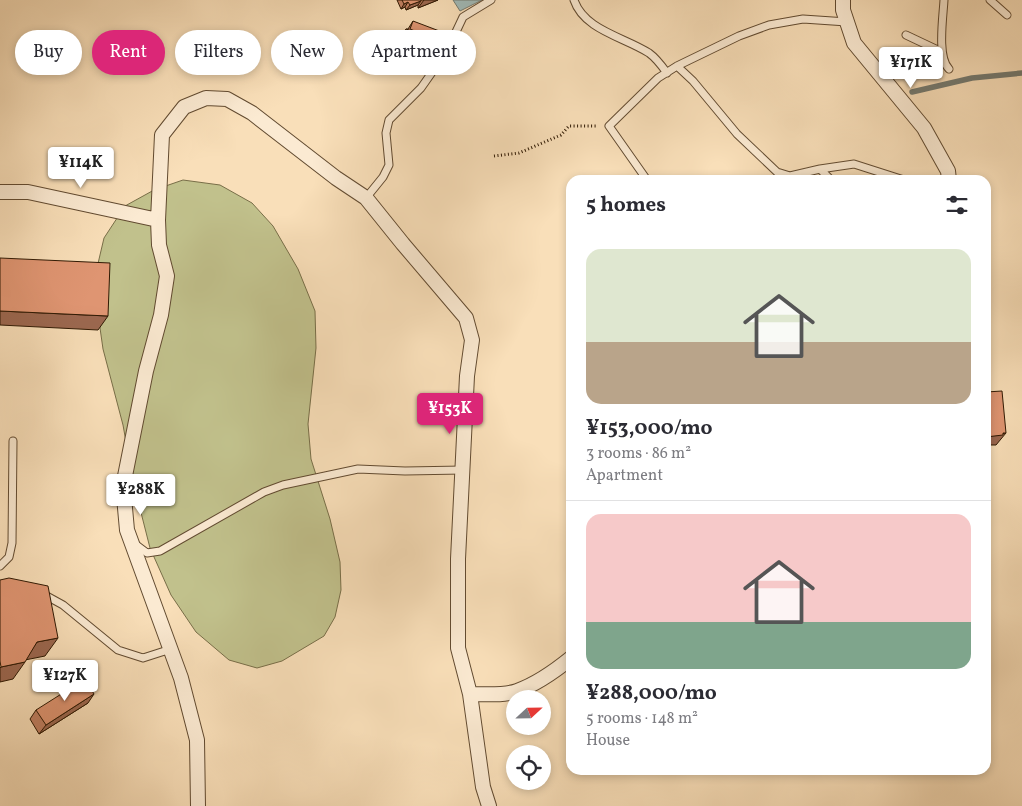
<!DOCTYPE html>
<html lang="en">
<head>
<meta charset="utf-8">
<style>
	body { margin:0; font-family:Vollkorn,serif; background:#f2f2f3; color:#2b2b33; height:100vh; display:flex; flex-direction:column; font-size:19px; white-space:nowrap }
	* { box-sizing:border-box; margin:0 }
	p { font-size:16px; color:#7c7c81 }
	.icon { flex:none; width:28px; height:28px; fill:none; stroke:currentColor; stroke-width:2; stroke-linecap:round; stroke-linejoin:round }
	.map { position:relative; flex:1; overflow:hidden }
	.details { position:absolute; left:566px; top:175px; width:425px; height:600px; display:flex; flex-direction:column; background:#fff; border-radius:15px; box-shadow:0 2px 8px #0003 }
	.details>* { flex:none }
	.banner { position:absolute; left:15px; top:30px; width:475px; height:45px; display:flex; gap:10px }
	.needle { width:32px; rotate:68deg }
	.controls { position:absolute; left:506px; top:690px; display:grid; gap:10px }
	.controls a { display:grid; place-items:center; width:45px; height:45px; border-radius:50%; background:#fff; box-shadow:0 2px 8px #0003; font-size:25px }
	.price { position:absolute; translate:-50% -42px; padding:0 11px; border-radius:5px; background:#fff; color:#222; font-size:16px; line-height:32px; filter:drop-shadow(0 1px 2px #0008) }
	.price::after { content:''; position:absolute; left:50%; top:30px; width:15px; height:11px; margin-left:-8px; background:inherit; clip-path:polygon(0 0,100% 0,50% 100%) }
	.price.on { background:#db2777; color:#fff }
	ul { padding:0; list-style:none }
	li { display:grid; align-content:center; gap:10px; height:265px; padding:0 20px }
	li+li { border-top:1px solid #e1e1e2 }
	li span { display:grid; place-items:center; height:155px; border-radius:15px; color:#555 }
	li>.icon { margin-inline-start:auto }
	span .icon { width:90px; height:90px; fill:#fffc; stroke-width:1 }
	li b { font-size:21px }
	h2 { display:flex; justify-content:space-between; align-items:center; height:60px; padding:0 20px; font-size:21px }
	.tag { padding:0 18px; border-radius:22px; background:#fff; box-shadow:0 2px 8px #0003; font-size:18px; line-height:45px }
	.tag.on { background:#db2777; color:#fff }
	.map>svg:first-child { display:block }
	.green { fill:#c1c18c; stroke:#786e48 }
	.water { fill:#a1bab8; stroke:#747a70 }
	.lines { fill:none; stroke-linecap:round; stroke-linejoin:round }
	.stream { stroke:#747a70; stroke-width:5.5 }
	.service-casing { stroke:#624b31; stroke-width:9 }
	.minor-casing { stroke:#624b31; stroke-width:16 }
	.path { stroke:#301a04; stroke-width:3; stroke-dasharray:1 2.5; stroke-linecap:butt }
	.service { stroke:#fbead2; stroke-width:7 }
	.minor { stroke:#fbead2; stroke-width:14 }
	.wall { fill:#c08062; stroke:#301a04 }
	.shaded-wall { fill:#9c6850; stroke:#301a04 }
	.building { fill:#df9572; stroke:#301a04 }
</style>
</head>
<body>
<div class="map">
<svg width="1022" height="806" viewBox="0 0 1022 806">
	<rect width="100%" height="100%" fill="#f9dfb9"/>
	<filter id="stains"><feTurbulence type="fractalNoise" baseFrequency=".004" numOctaves="4"/><feColorMatrix values="0 0 0 0 .2 0 0 0 0 .09 0 0 0 0 .02 0 0 0 .5 -.17"/></filter>
	<radialGradient id="worn" r=".72"><stop offset=".6" stop-color="#630" stop-opacity="0"/><stop offset="1" stop-color="#630" stop-opacity=".3"/></radialGradient>
	<path class="green" d="M183,180L220,185L252,203L273,226L298,269L315,311L316,348L308,424L311,459L330,519L340,562L341,590L335,617L324,636L282,661L257,668L229,660L196,632L171,595L150,548L133,481L123,425L103,349L97,307L96,272L104,238L125,206L154,190Z"/>
	<path class="water" d="M453,0H482L460,11Z"/>
	<g class="lines">
		<path class="stream" d="M912,92L972,78L1022,73"/>
		<g class="service-casing">
			<path id="service" d="M574,0C584,30 624,37 649,53C656,58 662,66 667,73
				M944,0C943,18 937,57 949,69
				M990,0L1007,15
				M906,35L942,52
				M677,66L693,81L737,134L777,172L790,176L820,169L831,180
				M820,169L854,164L904,180
				M647,180L609,126L658,78L677,66L739,36L769,25L803,19L847,22
				M366,198L383,177L389,165L386,133L389,120L421,88L447,51L463,17L491,0
				M135,544L147,553L160,551L264,492L283,485L358,469L405,471L463,470
				M0,566L9,557L12,543L13,441
				M43,594L63,605L118,650L143,658L171,649"/>
		</g>
		<g class="minor-casing">
			<path id="minor" d="M843,0V10L854,43L924,128L948,171L949,180
				M0,192H28L158,220
				M470,694C486,694 503,696 517,691C537,684 555,671 571,658
				M198,806L197,740L181,678L127,530L123,486L146,371L161,315L167,276L159,245L158,220L162,135L184,107L206,98L227,99L252,113L336,178L366,198L403,244L466,318L472,340L467,376L458,559V648L470,694L483,787L489,806"/>
		</g>
		<path class="path" d="M494,156L519,153L561,135L569,126H598"/>
		<use href="#service" class="service"/>
		<use href="#minor" class="minor"/>
	</g>
	<path class="wall" d="M397,0H438L418,8V5L406,10L405,7L401,9Z
		M413,21L433,51L401,39L403,33L406,29H408Z
		M88,703L39,734L30,719L36,710Z"/>
	<path class="shaded-wall" d="M424,0H438L418,8Z
		M421,1L418,5L406,10L410,5Z
		M408,2L405,7L401,9L404,4Z
		M404,35L436,46L433,51L401,39Z
		M0,311L108,316L98,330L0,325Z
		M1006,433L996,445H986V437Z
		M58,638L45,656L25,660L37,642Z
		M25,662L13,679L0,682V668L1,667Z
		M94,694L88,703L39,734L46,725Z"/>
	<path class="building" d="M402,0H421V1L410,5L408,2L404,4Z
		M413,21L442,32L436,46L404,35L406,29L427,36L410,29Z
		M0,258L110,263L108,316L0,311Z
		M1002,391L1006,433H1003V435L986,437V392Z
		M9,578L48,586L58,638L37,642L25,662L1,667L0,661V580Z
		M85,679L94,694L46,725L36,710Z"/>
	<rect width="100%" height="100%" filter="url(#stains)"/>
	<rect width="100%" height="100%" fill="url(#worn)"/>
</svg>
<div class="controls">
<a><svg class="needle" viewBox="-14 -14 28 28"><path d="M0-13l5 13h-10z" fill="#e53935"/><path d="M0 13l5-13h-10z" fill="#7c7c81"/></svg></a>
<a><svg class="icon" aria-label="locate" viewBox="0 0 24 24"><circle cx="12" cy="12" r="6"/><path d="M12 2v4M12 18v4M2 12h4M18 12h4"/></svg></a>
</div>
<b class="price" style="left:911px;top:89px">¥171K</b>
<b class="price" style="left:81px;top:189px">¥114K</b>
<b class="price on" style="left:450px;top:435px">¥153K</b>
<b class="price" style="left:141px;top:516px">¥288K</b>
<b class="price" style="left:65px;top:702px">¥127K</b>
<div class="banner">
<a class="tag">Buy</a>
<a class="tag on">Rent</a>
<a class="tag">Filters</a>
<a class="tag">New</a>
<a class="tag">Apartment</a>
</div>
<section class="details">
<h2>5 homes<svg class="icon" aria-label="filters" viewBox="0 0 24 24"><path d="M4 7h16M4 17h16"/><circle cx="9" cy="7" r="2"/><circle cx="15" cy="17" r="2"/></svg></h2>
<ul>
<li><span style="background:linear-gradient(#dfe7d0 60%,#b9a48a 0)"><svg class="icon" aria-label="home" viewBox="0 0 24 24"><path d="M3 11l9-7 9 7M6 9v11h12V9"/></svg></span><div><b>¥153,000/mo</b><p>3 rooms · 86 m²</p><p>Apartment</p></div></li>
<li><span style="background:linear-gradient(#f6c9c9 70%,#7fa58c 0)"><svg class="icon" aria-label="home" viewBox="0 0 24 24"><path d="M3 11l9-7 9 7M6 9v11h12V9"/></svg></span><div><b>¥288,000/mo</b><p>5 rooms · 148 m²</p><p>House</p></div></li>
</ul>
</section>
</div>
</body>
</html>
